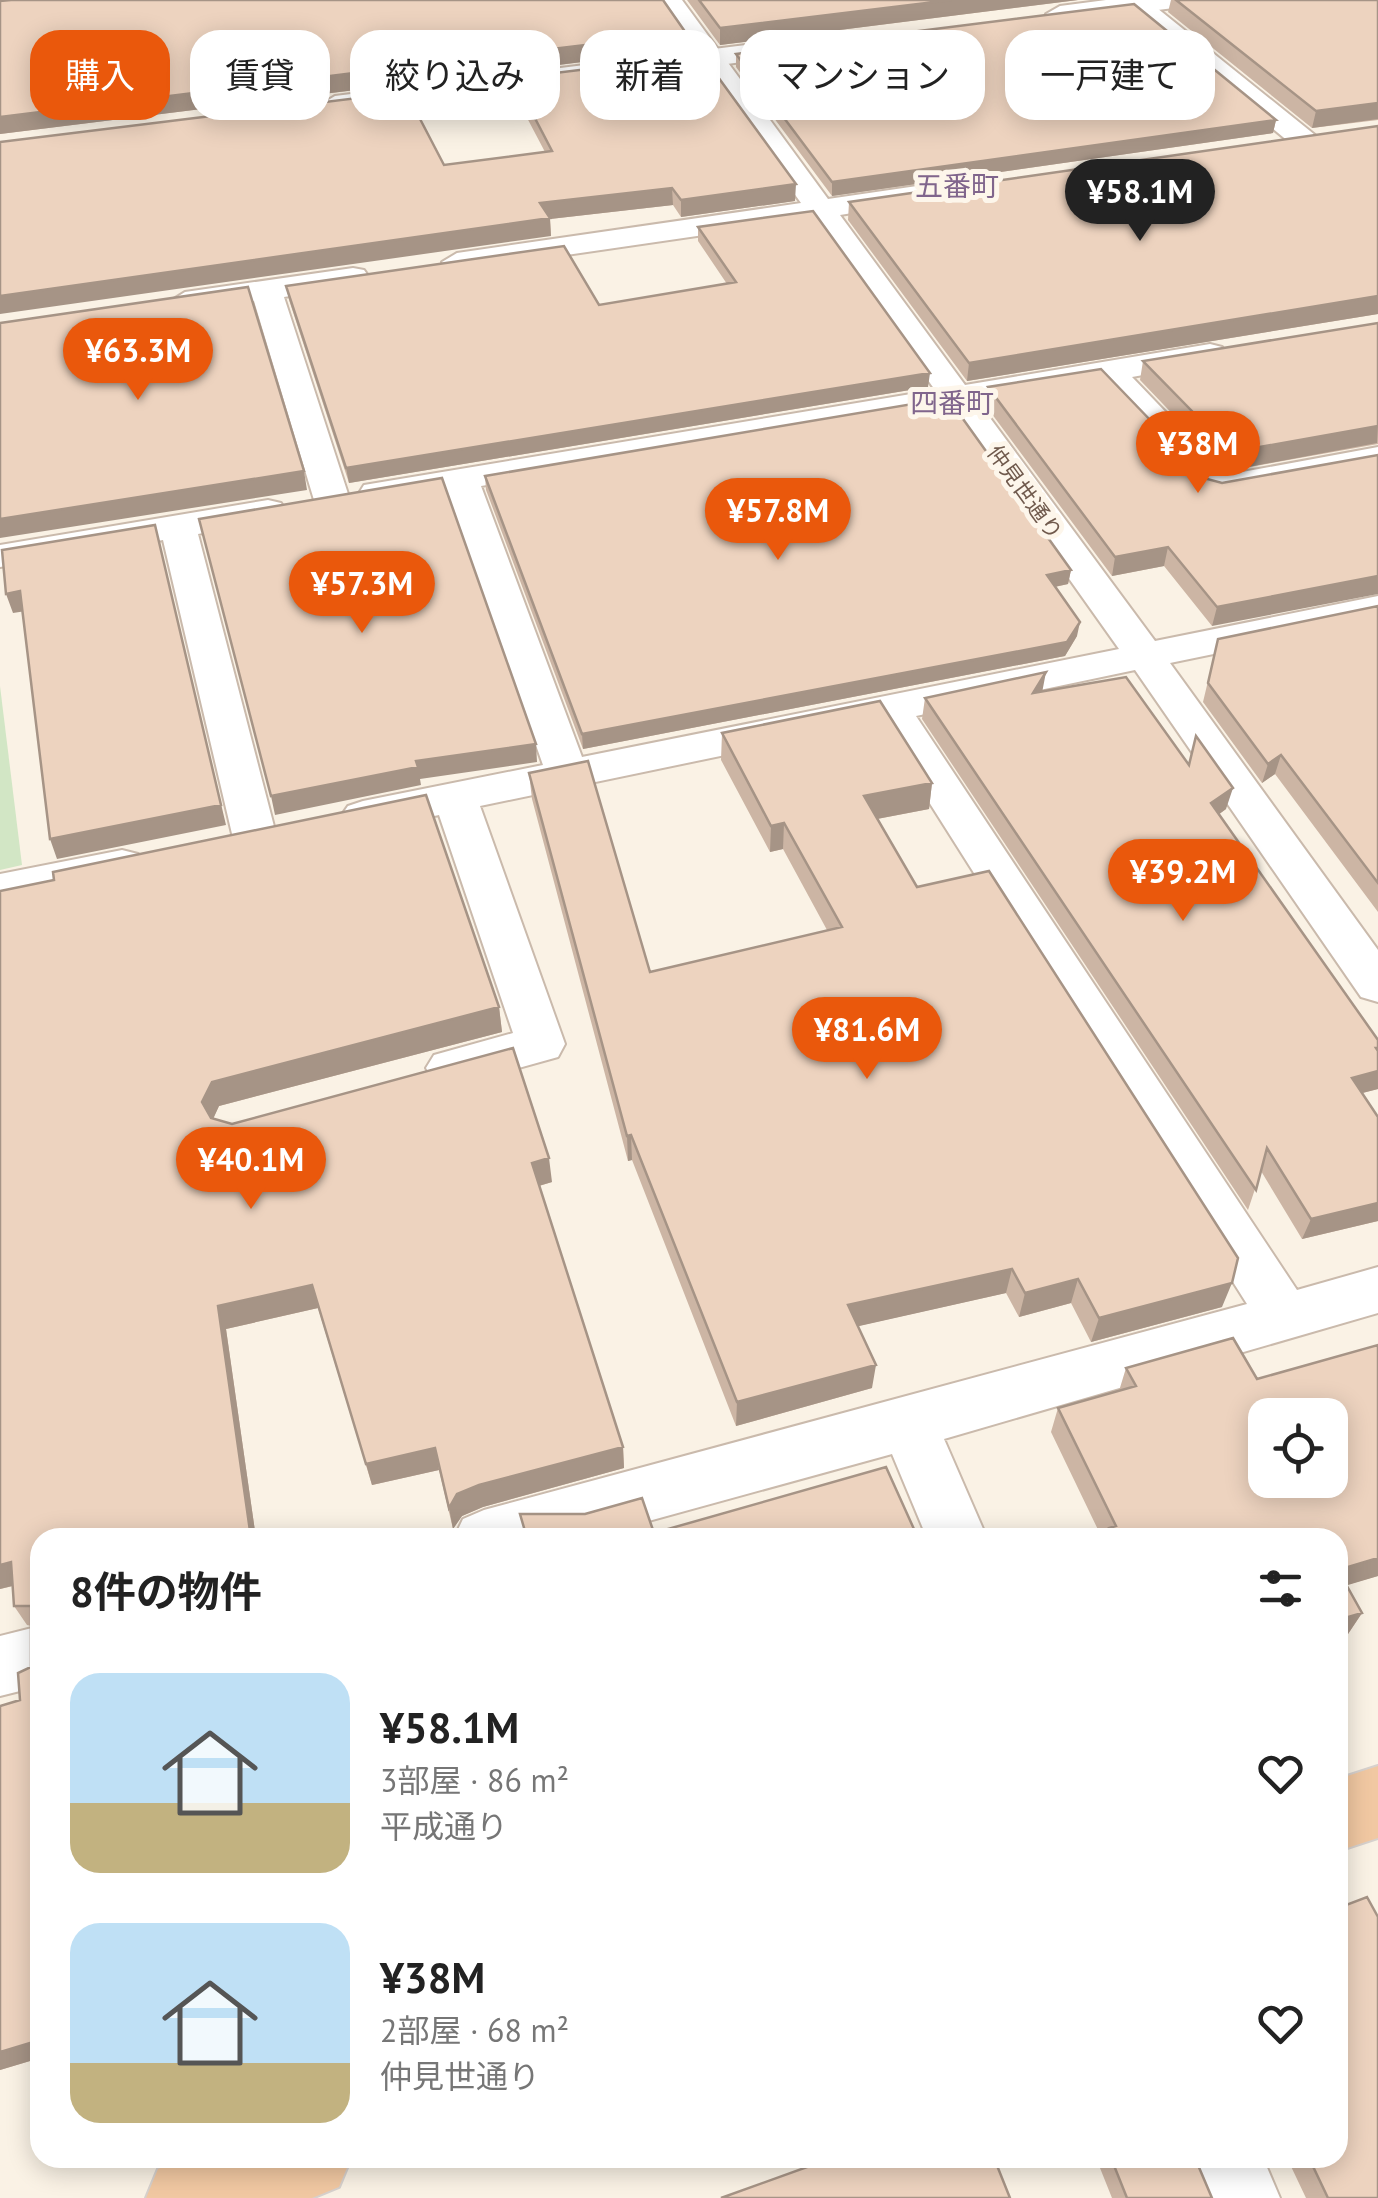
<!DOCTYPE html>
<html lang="ja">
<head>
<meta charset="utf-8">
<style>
	body { margin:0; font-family:"PT Sans","Noto Sans JP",sans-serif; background:#f6f6f6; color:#222; height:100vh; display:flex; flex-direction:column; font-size:38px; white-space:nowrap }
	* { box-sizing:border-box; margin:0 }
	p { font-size:32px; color:#767676 }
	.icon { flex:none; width:55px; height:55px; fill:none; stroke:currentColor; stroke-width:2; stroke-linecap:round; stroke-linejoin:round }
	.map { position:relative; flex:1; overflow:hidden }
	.sheet { position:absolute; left:30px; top:1528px; width:1318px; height:640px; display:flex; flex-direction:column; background:#fff; border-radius:30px; box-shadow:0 5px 25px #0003 }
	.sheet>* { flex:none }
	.hud { position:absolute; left:30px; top:30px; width:1320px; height:90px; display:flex; gap:20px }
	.tools { position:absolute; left:1248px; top:1398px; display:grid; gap:20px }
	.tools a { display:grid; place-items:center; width:100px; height:100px; border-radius:20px; background:#fff; box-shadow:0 5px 25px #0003; font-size:50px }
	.price { position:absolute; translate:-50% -85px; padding:0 22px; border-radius:35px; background:#ea580c; color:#fff; font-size:32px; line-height:65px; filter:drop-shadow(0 2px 5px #0008) }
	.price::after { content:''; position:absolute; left:50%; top:60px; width:30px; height:22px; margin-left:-15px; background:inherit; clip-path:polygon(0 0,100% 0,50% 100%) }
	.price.current { background:#222; color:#fff }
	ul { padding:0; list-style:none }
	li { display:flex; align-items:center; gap:30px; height:250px; padding:0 40px }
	li span { display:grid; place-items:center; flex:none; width:280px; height:200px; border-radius:30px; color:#555 }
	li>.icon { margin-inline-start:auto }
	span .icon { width:120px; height:120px; fill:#fffc; stroke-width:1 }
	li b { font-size:42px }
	h2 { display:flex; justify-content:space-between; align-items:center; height:120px; padding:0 40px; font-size:42px }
	.pill { padding:0 35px; border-radius:30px; background:#fff; box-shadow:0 5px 25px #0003; font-size:35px; line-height:90px }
	.pill.current { background:#ea580c; color:#fff }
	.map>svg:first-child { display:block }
	.green { fill:#d2e6c5 }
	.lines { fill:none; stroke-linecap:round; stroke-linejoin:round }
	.minor-casing { stroke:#cabaac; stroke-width:4 }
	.tertiary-casing { stroke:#cabaac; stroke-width:4 }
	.trunk-casing { stroke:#d7d1cd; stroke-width:4 }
	.minor { fill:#fff; fill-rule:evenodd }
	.tertiary { fill:#fff; fill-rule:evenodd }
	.trunk { fill:#f1c8a2; fill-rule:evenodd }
	.wall { fill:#ccb5a4; fill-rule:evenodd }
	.shaded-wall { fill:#a69486 }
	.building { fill:#edd3bf; stroke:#a69486; stroke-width:2.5; fill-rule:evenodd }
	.labels { text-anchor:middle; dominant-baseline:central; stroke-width:10; stroke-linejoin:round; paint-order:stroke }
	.far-street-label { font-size:22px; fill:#705a4d; stroke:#fdf6eb }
	.far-quarter-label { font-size:28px; fill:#80658c; stroke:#fdf6eb }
</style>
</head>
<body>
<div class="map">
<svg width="1378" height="2198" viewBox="0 0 1378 2198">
	<rect width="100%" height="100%" fill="#faf2e5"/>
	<path class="green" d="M0,686L22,865L0,870Z"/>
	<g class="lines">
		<g class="minor-casing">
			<path id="minor" d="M656,0H682L828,199L917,186L927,189L932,195L927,201L840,215L965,385L1210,344L1222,347L1227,354L1222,361L1132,377L1226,475L1378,447V469L1218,498L1205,495L1099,383L979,403L1155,641L1378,596V620L1170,663L1378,950V1002L1361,997L1135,670L916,716L1297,1290L1378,1267V1313L944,1439L987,1538H927L892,1454L587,1538H454L463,1519L484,1510L1247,1304L879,723L480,806L565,1044L558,1057L451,1087L434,1081L426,1068L434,1055L513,1033L439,815L363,831L348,826L341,816L348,806L363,801L543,765L447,492L377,504L364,501L359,493L364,485L935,390L813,219L457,271L446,269L442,262L457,253L801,203ZM948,408L1119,649L582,757L481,486Z
				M1129,0H1147L1315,135L1319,141L1315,147H1295L1129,10L1125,5Z
				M353,268L364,270L369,277L364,284L284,297L350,500L345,508H319L314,500L254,301L185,312L169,302L185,292Z
				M268,500L281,503L286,511L281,519L198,534L277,838L271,849L255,853L239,849L233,838L163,540L0,567V545Z
				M122,850L138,854L144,865L138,876L0,906V874Z
				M40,1626V1686L0,1696V1636Z
				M1188,2158H1263L1280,2198H1205Z"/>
		</g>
		<g class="tertiary-casing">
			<path id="tertiary" d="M1106,0H1188L1174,8L1060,22L1046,14L1060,6Z
				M811,37L825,46L821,52L335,114L320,105L335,96Z"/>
		</g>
		<g class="trunk-casing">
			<path id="trunk" d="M1378,1766V1838L1338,1851V1779Z
				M185,2158H351L339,2187L312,2198H146L158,2169Z"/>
		</g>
		<use href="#minor" class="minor"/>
		<use href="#tertiary" class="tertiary"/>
		<use href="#trunk" class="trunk"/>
	</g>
	<path class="wall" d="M687,0H1078L720,45Z
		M1171,0H1378V120L1312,128L1168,12Z
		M0,1L686,49L503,72L497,60L394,71L396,85L0,134Z
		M736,54L1276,120L1273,133L832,196L736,67Z
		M514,78L795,201L681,217L673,205L550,219L551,236L444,165L545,152L515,95Z
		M1378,126V314L967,381L848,220L849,202Z
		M698,227L928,387L349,483L289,300L286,286L599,305L727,284L698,241Z
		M1378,323V444L1227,471L1140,380L1143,361Z
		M988,387L1207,479L1222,483L1378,455L1212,626L1164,566L1112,576L986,406Z
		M485,476L1071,570L1068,584L1055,587L1077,636L1065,656L583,749L486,490Z
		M1378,606V912L1275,774L1262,783L1203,702L1218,639Z
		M1042,692L1189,765L1226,809L1219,814L1378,1040V1089L1362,1093L1378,1117V1221L1302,1239L1261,1171L1248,1210L922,719L925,698Z
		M722,733L932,783L929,809L877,819L917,887L1222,1307L1091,1342L1071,1303L1019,1317L1006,1293L858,1326L872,1388L736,1426L632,1160L628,1161L532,799L529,773L650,972L827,930L783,849L770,852L721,760Z
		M0,891L499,1007L502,1032L219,1106L213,1118L232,1124L552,1182L539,1186L623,1447L624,1468L483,1507L462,1516L453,1529L439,1470L372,1485L318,1308L226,1329L256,1538H40V2058L0,2070V1706L20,1700L31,1667V1626L27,1625L14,1606L13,1586L0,1589Z
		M1233,1338L1257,1379L1378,1345V1576L1346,1585L1362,1613L1348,1634L1338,1637V1538H1102L1051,1432L1058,1408L1119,1391L1126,1368ZM1265,1415H1330V1480H1265Z
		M1096,2158H1195L1212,2198H1112Z
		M1287,2158H1338L1378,2198H1306Z"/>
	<path class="shaded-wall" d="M951,0H1078L720,45V28Z
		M686,33V49L503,72L502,55Z
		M495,43L497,60L394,71L396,85L0,134V117L387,56Z
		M1378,103V119L1312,128L1316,111Z
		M1276,120L1273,133L832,196V182Z
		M796,184L795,201L681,217V200Z
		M672,188L673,205L550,219L551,236L0,314V296L540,203Z
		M1378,296V314L967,381L969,363Z
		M930,373L928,387L349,483L346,468Z
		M1378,426L1377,443L1227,471L1232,452Z
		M304,471L307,490L0,538V519Z
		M160,544L226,825L57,859L50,839Z
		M1168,547L1164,566L1112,576L1115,557Z
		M1071,570L1068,584L1044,589L1047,575Z
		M1378,576V594L1212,626L1217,607Z
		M20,591L26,611L13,613L6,594Z
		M1080,622L1077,636L1065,656L583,749L582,734Z
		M1046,672L1042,693H1033Z
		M536,744L537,762L420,779L421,785L275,815L271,796L416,761Z
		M1281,755L1275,774L1262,783L1268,764Z
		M932,783L929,809L861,822L864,796Z
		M1233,788L1226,809L1206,824L1211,803Z
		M784,823L783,849L770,852L771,826Z
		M499,1007L502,1032L219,1106L210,1126L202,1102L212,1082Z
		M1378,1071V1089L1343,1098L1352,1078Z
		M631,1135L632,1160L628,1161L627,1136Z
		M549,1158L552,1182L535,1187L532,1163Z
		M1378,1203V1221L1302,1239L1311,1219Z
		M1012,1269L1006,1293L846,1329L848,1305Z
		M1078,1279L1071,1303L1019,1317L1025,1293Z
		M1232,1283L1222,1307L1091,1342L1099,1318Z
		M312,1285L318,1308L226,1329L256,1538H251L218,1306Z
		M876,1365L872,1388L736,1426L737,1402Z
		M623,1447L624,1468L483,1507L462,1516L453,1529L449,1508L457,1494L479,1485Z
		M435,1448L439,1470L372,1485L366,1464Z
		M1378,1558V1576L1338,1588V1570Z
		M11,1562L24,1583L0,1589V1565Z
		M1362,1613L1348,1634L1338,1637V1620Z
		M40,2040V2058L0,2070V2052Z"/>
	<path class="building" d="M11,0H663L686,33L502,55L495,43L387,56L394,68L0,117V1Z
		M699,0H951L720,28Z
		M1176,0H1378V103L1316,111Z
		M1134,4L1276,120L832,182L736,54Z
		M702,55L796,184L681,200L672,188L540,203L550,218L0,296V142L406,92L444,165L552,151L514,78Z
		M1378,126V296L969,363L849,202Z
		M813,211L930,373L346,468L286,286L564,246L599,305L736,282L698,227Z
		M248,287L304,471L0,519V323Z
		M1378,323V426L1232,452L1143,361Z
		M1101,369L1207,479L1222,483L1378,455V576L1217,607L1168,547L1115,557L988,387Z
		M948,398L1071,570L1047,575L1080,622L1067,642L582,734L485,476Z
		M442,478L536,744L416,761L418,767L271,796L199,519Z
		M155,525L221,805L50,839L20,591L6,594L2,550Z
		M1378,606V883L1281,755L1268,764L1208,683L1218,639Z
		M1046,672L1033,693L1126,677L1189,765L1196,736L1233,788L1211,803L1378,1040V1048H1376L1378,1051V1071L1352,1078L1378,1117V1203L1311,1219L1267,1148L1256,1190L925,698Z
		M880,701L932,783L864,796L917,887L989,871L1238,1258L1232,1283L1099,1318L1078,1279L1025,1293L1012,1269L848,1305L876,1365L737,1402L631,1135L627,1136L529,773L588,761L650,972L842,927L784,823L771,826L722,733Z
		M426,795L499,1007L212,1082L202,1102L211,1118L232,1124L513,1048L549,1158L532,1163L623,1447L479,1485L457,1494L449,1508L435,1448L366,1464L312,1285L218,1306L251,1538H40V2040L0,2052V1706L20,1700L18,1673L31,1667V1606H14L11,1562L0,1565V891L54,880L53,872Z
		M1233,1338L1257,1379L1378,1345V1558L1338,1570V1538H1113L1109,1528L1116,1526L1058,1408L1136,1386L1126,1368ZM1265,1415H1330V1480H1265Z
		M886,1467L918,1538H527L520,1514H585L642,1498L654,1533Z
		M1338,1570L1362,1613L1338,1620Z
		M1367,1897L1378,1917V2198H1328L1309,2158H1338V1908Z
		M832,2158H994L1010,2198H721Z
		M1111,2158H1195L1212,2198H1127Z"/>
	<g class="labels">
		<g class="far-street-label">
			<text transform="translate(1025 492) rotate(54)">仲見世通り</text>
		</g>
		<g class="far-quarter-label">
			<text x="957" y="185">五番町</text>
			<text x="952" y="402">四番町</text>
		</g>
	</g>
</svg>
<div class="tools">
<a><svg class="icon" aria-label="locate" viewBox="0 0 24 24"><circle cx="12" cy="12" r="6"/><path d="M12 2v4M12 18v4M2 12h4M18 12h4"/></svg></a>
</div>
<b class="price current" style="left:1140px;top:244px">¥58.1M</b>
<b class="price" style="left:138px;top:403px">¥63.3M</b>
<b class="price" style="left:1198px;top:496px">¥38M</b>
<b class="price" style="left:778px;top:563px">¥57.8M</b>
<b class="price" style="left:362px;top:636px">¥57.3M</b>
<b class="price" style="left:1183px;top:924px">¥39.2M</b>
<b class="price" style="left:867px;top:1082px">¥81.6M</b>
<b class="price" style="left:251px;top:1212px">¥40.1M</b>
<div class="hud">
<a class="pill current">購入</a>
<a class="pill">賃貸</a>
<a class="pill">絞り込み</a>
<a class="pill">新着</a>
<a class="pill">マンション</a>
<a class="pill">一戸建て</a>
</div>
<section class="sheet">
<h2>8件の物件<svg class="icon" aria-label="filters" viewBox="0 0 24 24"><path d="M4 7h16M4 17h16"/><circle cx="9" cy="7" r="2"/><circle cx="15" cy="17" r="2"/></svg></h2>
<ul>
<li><span style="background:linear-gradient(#bfe0f5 65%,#c2b280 0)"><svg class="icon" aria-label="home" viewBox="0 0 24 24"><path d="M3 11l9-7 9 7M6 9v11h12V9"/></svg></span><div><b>¥58.1M</b><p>3部屋 · 86 m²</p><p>平成通り</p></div><svg class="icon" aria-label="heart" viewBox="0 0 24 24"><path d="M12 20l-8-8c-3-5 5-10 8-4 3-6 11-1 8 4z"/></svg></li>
<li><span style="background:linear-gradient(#bfe0f5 70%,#c2b280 0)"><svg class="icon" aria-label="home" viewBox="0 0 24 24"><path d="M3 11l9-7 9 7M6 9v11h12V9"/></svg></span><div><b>¥38M</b><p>2部屋 · 68 m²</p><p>仲見世通り</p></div><svg class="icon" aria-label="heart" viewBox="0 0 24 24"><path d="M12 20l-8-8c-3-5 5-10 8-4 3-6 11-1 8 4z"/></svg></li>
</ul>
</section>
</div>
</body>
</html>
